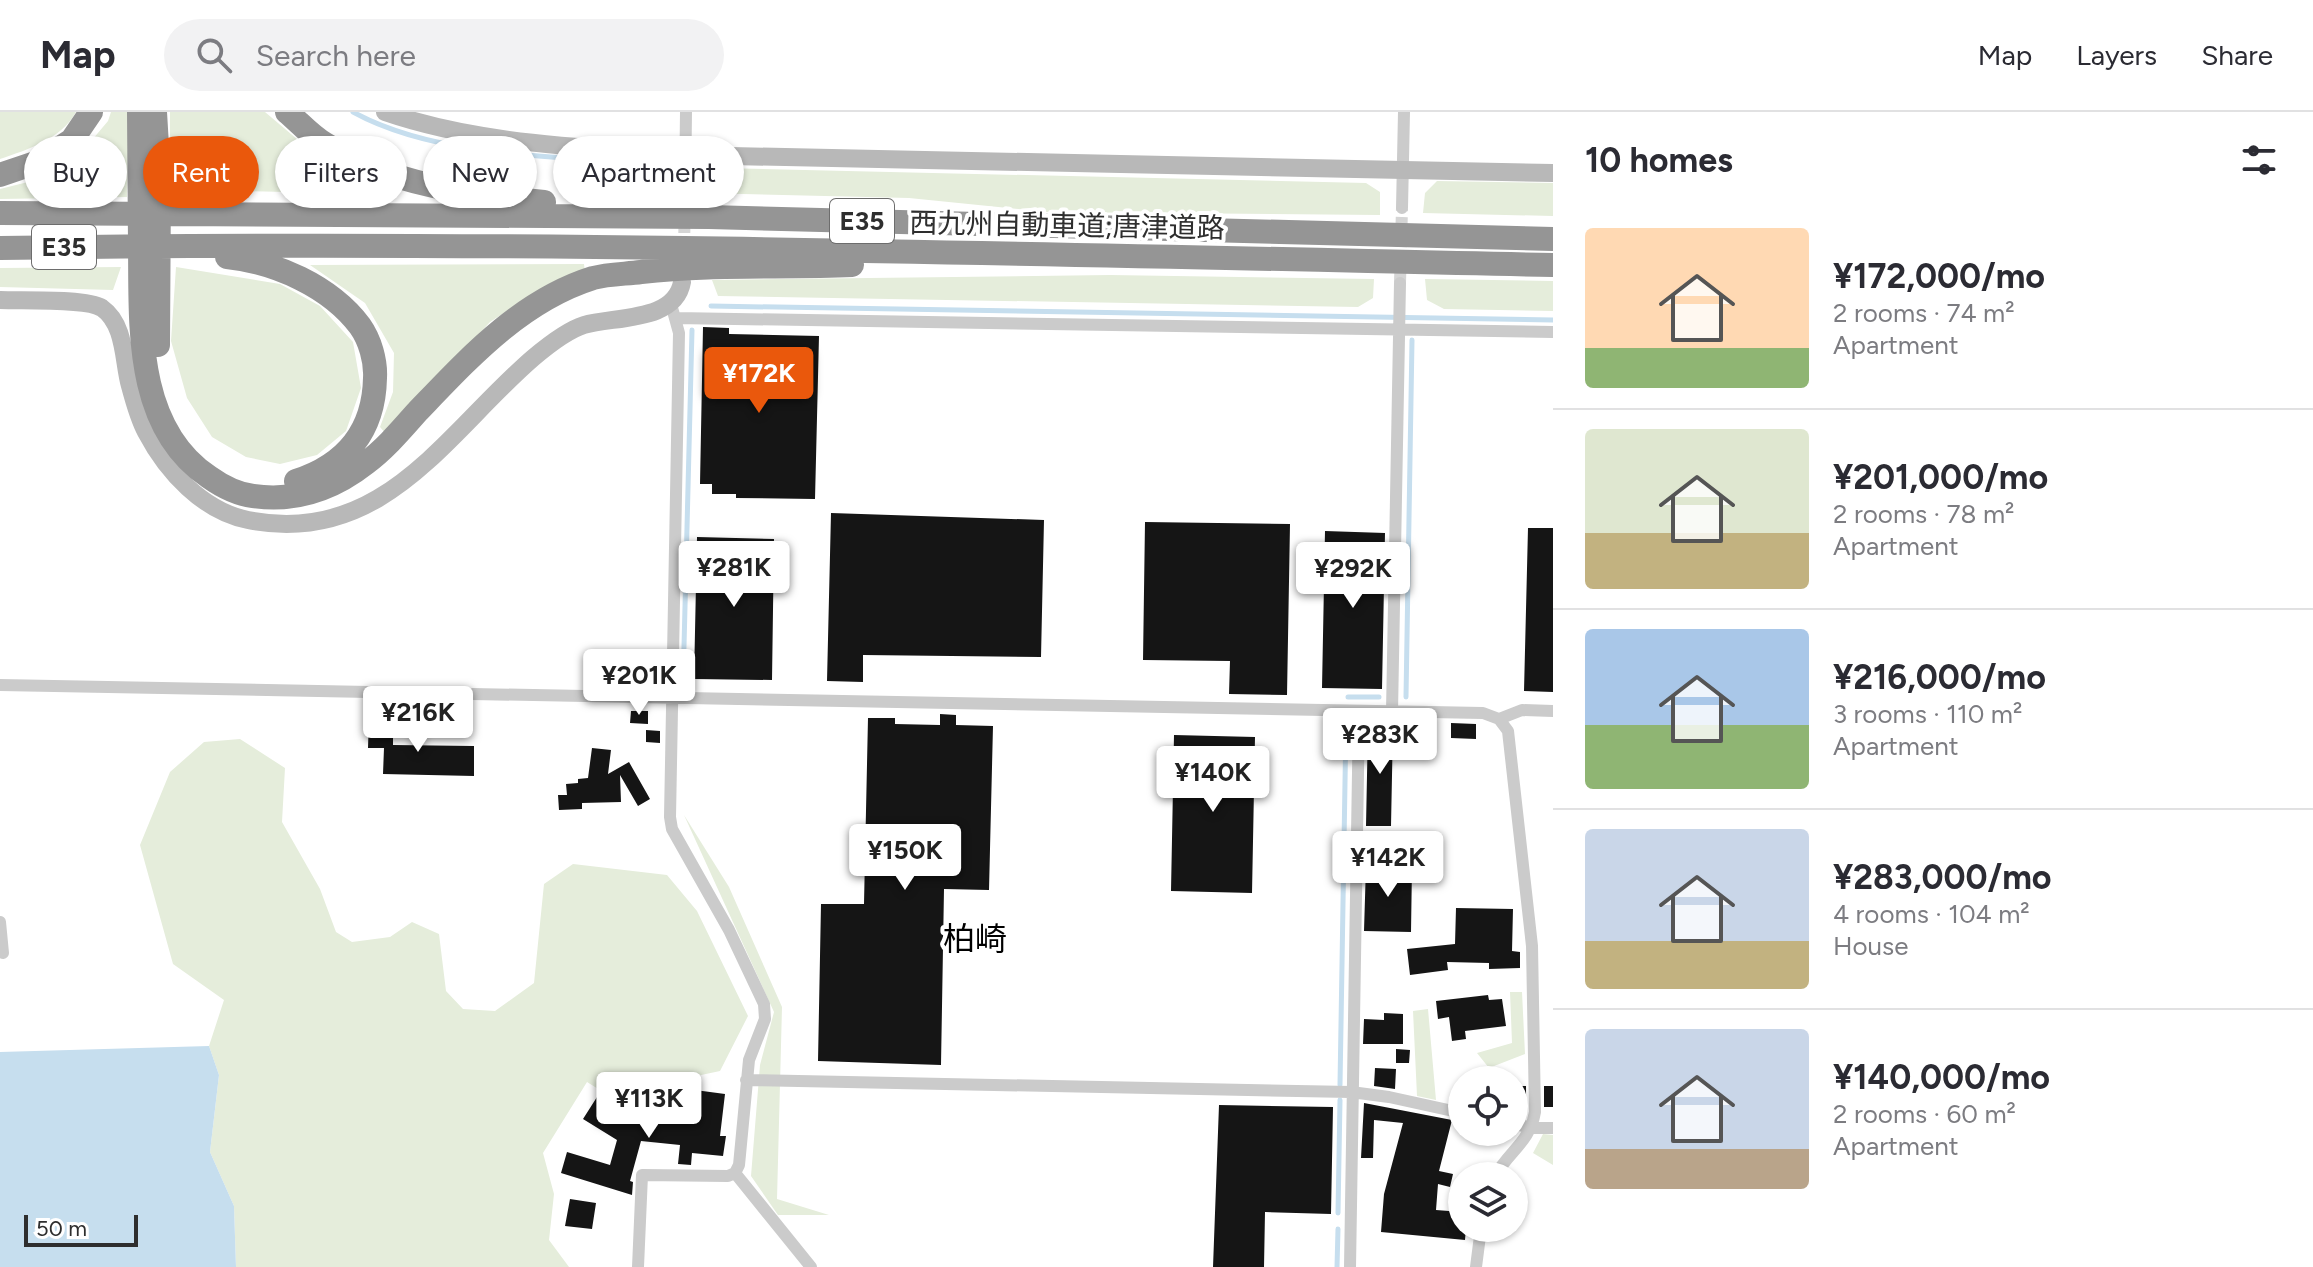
<!DOCTYPE html>
<html lang="en">
<head>
<meta charset="utf-8">
<style>
	body { margin:0; font-family:Figtree,"Noto Sans JP",sans-serif; background:#f2f2f3; color:#2b2b33; height:100vh; display:flex; flex-direction:column; font-size:30px; white-space:nowrap }
	* { box-sizing:border-box; margin:0 }
	p { font-size:26px; color:#7c7c81 }
	.icon { flex:none; width:44px; height:44px; fill:none; stroke:currentColor; stroke-width:2; stroke-linecap:round; stroke-linejoin:round }
	.map { position:relative; flex:1; overflow:hidden }
	.panel { display:flex; flex-direction:column; background:#fff; width:760px }
	.panel>* { flex:none }
	.top-card { position:absolute; left:24px; top:24px; width:760px; height:72px; display:flex; gap:16px }
	.tools { position:absolute; left:1448px; top:954px; display:grid; gap:16px }
	.tools a { display:grid; place-items:center; width:80px; height:80px; border-radius:50%; background:#fff; box-shadow:0 2px 6px #0004; font-size:40px }
	.scale { position:absolute; left:24px; bottom:20px; width:114px; box-sizing:border-box; padding-left:8px; border:4px solid #2e2e2e; border-top:0; font-size:22px; line-height:28px; white-space:nowrap; color:#2e2e2e; -webkit-text-stroke:6px #fff; paint-order:stroke }
	.price { position:absolute; translate:-50% -68px; padding:0 18px; border-radius:8px; background:#fff; color:#222; font-size:26px; line-height:52px; filter:drop-shadow(0 2px 4px #0008) }
	.price::after { content:''; position:absolute; left:50%; top:48px; width:24px; height:18px; margin-left:-12px; background:inherit; clip-path:polygon(0 0,100% 0,50% 100%) }
	.price.current { background:#ea580c; color:#fff }
	ul { padding:0; list-style:none }
	li { display:flex; align-items:center; gap:24px; height:200px; padding:0 32px }
	li+li { border-top:2px solid #e1e1e2 }
	li span { display:grid; place-items:center; flex:none; width:224px; height:160px; border-radius:8px; color:#555 }
	li>.icon { margin-inline-start:auto }
	span .icon { width:96px; height:96px; fill:#fffc; stroke-width:1 }
	li b { font-size:34px }
	h2 { display:flex; justify-content:space-between; align-items:center; height:96px; padding:0 32px; font-size:34px }
	.tag { padding:0 28px; border-radius:36px; background:#fff; box-shadow:0 2px 6px #0004; font-size:28px; line-height:72px }
	.tag.current { background:#ea580c; color:#fff }
	header { display:flex; align-items:center; gap:48px; box-sizing:border-box; height:112px; padding:0 40px; background:#fff; border-bottom:2px solid #e1e1e2 }
	header strong { font-size:38px }
	nav { display:flex; gap:44px; margin-inline-start:auto; font-size:28px }
	.search { width:560px; height:72px; background:#f2f2f3; display:flex; align-items:center; gap:20px; box-sizing:border-box; padding:0 28px; border-radius:44px; color:#7c7c81; font-size:30px }
	main { display:flex; flex:1; min-height:0 }
	.map>svg:first-child { display:block }
	.green { fill:#e5eddb }
	.water { fill:#c6deee }
	.lines { fill:none; stroke-linecap:round; stroke-linejoin:round }
	.stream { stroke:#c6deee; stroke-width:5 }
	.building { fill:#151515 }
	.street-tunnel { stroke:#d5d5d5; stroke-width:12; stroke-dasharray:12 6; stroke-linecap:butt }
	.street { stroke:#cbcbcb; stroke-width:12 }
	.secondary { stroke:#b8b8b8; stroke-width:18 }
	.highway { stroke:#959595; stroke-width:24 }
	.labels { text-anchor:middle; dominant-baseline:central; stroke-width:8; stroke-linejoin:round; paint-order:stroke }
	.shield { fill:#fff; stroke:#6d6d6d; stroke-width:2 }
	.shield-label { font-size:26px; font-weight:bold; fill:#2e2e2e }
	.street-label { font-size:28px; fill:#2e2e2e; stroke:#fff }
	.quarter-label { font-size:32px; fill:#000; stroke:#fff }
</style>
</head>
<body>
<header>
<strong>Map</strong>
<div class="search"><svg class="icon" aria-label="search" viewBox="0 0 24 24"><circle cx="10" cy="10" r="6"/><path d="M15 15l6 6"/></svg>Search here</div>
<nav><a>Map</a><a>Layers</a><a>Share</a></nav>
</header>
<main>
<div class="map">
<svg width="1553" height="1155" viewBox="0 0 1553 1155">
	<rect width="100%" height="100%" fill="#fff"/>
	<path class="green" d="M0,0H76C60,28 29,37 0,47Z
		M111,0H129L127,85L0,87V77L32,69L76,47L108,9Z
		M170,0H265L330,55L328,81L195,78L185,84H170Z
		M721,56L1366,71L1380,80V103L1048,100L909,86L701,81V69Z
		M1437,69L1553,71V104L1423,101L1425,81Z
		M584,152L585,160L539,178L490,210L386,322L380,315L393,280L394,241L365,191L310,153Z
		M121,155L113,178L0,175V156Z
		M176,155L280,172L320,194L353,230L361,276L346,319L317,343L280,352L246,345L212,325L187,286L171,229Z
		M1110,163L1374,167L1373,186L1358,195L718,184L712,168Z
		M1425,167L1553,169V199L1444,197L1427,188Z
		M240,627L285,656L282,710L320,777L336,820L352,830L390,825L412,810L439,822L446,879L463,897L495,899L534,871L544,772L573,752L667,763L697,799L748,904L720,959L687,966L673,1001L632,998L587,970L543,1041L554,1082L549,1128L569,1155H236L234,1094L210,1040L219,963L209,934L224,888L173,852L140,733L170,660L204,630Z
		M684,703L729,775L782,895L777,1087L829,1103H778L751,1064L760,953L774,900Z
		M1510,880H1522L1525,942L1489,956L1477,941L1512,931Z
		M1428,897L1436,988L1417,984L1413,899Z
		M1543,1022L1553,1023V1053L1533,1041Z"/>
	<path class="water" d="M209,934L219,963L210,1040L234,1094L236,1155H0V940Z"/>
	<g class="lines">
		<path class="stream" d="M353,0C433,44 551,45 641,50C657,56 662,63 666,80
			M711,194L1553,208
			M683,574L692,218
			M1348,585H1379
			M1406,585L1412,228
			M1340,973L1346,610
			M1338,1101L1340,988
			M1337,1155L1338,1117"/>
	</g>
	<path class="building" d="M703,215L729,216V222L819,224L815,387L736,386V382H712V372H700Z
		M831,401L1044,408L1041,545L863,543V570L827,569Z
		M1145,410L1290,412L1287,583L1229,582L1230,549L1143,548Z
		M1528,416H1553V580L1524,579Z
		M1325,419L1385,421L1382,577L1322,576Z
		M697,425L774,427L772,568L694,567Z
		M631,599H648V612L630,611Z
		M940,602L956,603V613L993,614L989,778L944,777L941,953L818,949L821,792H864L868,606H895V612L940,613Z
		M369,604H393V633L474,634V664L383,662L384,636H368Z
		M1451,611L1476,612V627L1451,626Z
		M1368,613H1393L1391,714H1366Z
		M646,618L660,619V631L646,630Z
		M1174,623L1255,625L1252,781L1171,779Z
		M592,636L611,638L608,662L629,650L650,687L638,694L620,663L621,690L582,691V697L559,698L558,683H567L566,672L578,671V667L588,666Z
		M1366,753L1412,754L1411,820L1364,819Z
		M1456,796L1513,797L1512,839L1520,840V856L1489,857V851L1447,850L1448,858L1410,863L1407,837L1455,832Z
		M1488,883L1489,888L1502,887L1506,914L1465,919L1466,927L1452,929L1449,905L1438,907L1436,889Z
		M1384,901L1403,902V932H1363L1364,907L1384,908Z
		M1396,937L1410,938L1409,951H1396Z
		M1375,956L1396,957L1395,977L1374,974Z
		M1515,974H1526V995L1515,996Z
		M1544,974H1553V995H1544Z
		M695,978L725,982L720,1024H726L723,1044L692,1041L691,1053L678,1052L680,1033L641,1029L630,1069L633,1070L632,1083L561,1061L567,1040L610,1053L617,1028L583,1007L597,985L615,997L613,1000L630,1011L650,1012V1007L682,1010L683,1008L692,1009Z
		M1364,991L1452,1008L1439,1059L1453,1062L1450,1075L1438,1072L1436,1098L1462,1100V1116H1466L1465,1128L1381,1120L1384,1082L1403,1011L1374,1008L1373,1046H1361Z
		M1219,993L1333,995L1331,1102L1265,1100L1264,1155H1213Z
		M570,1087L596,1091L592,1117L565,1114Z"/>
	<g class="lines">
		<path class="street-tunnel" d="M684,139L685,82
			M1400,171L1402,96"/>
		<path class="street" d="M685,82L686,0
			M1402,96L1404,0
			M671,192L679,221L670,705L672,717L729,818L764,892L765,907L749,948L739,1053L735,1061
			M676,206L1553,220
			M0,573L1483,601L1499,607L1508,619L1532,834L1535,1000C1530,1030 1509,1039 1495,1064
			M1392,600L1400,171
			M1499,607L1522,598L1553,599
			M0,810L3,841
			M746,968L1351,980L1389,985L1462,1001
			M1514,1012L1532,1016H1553
			M735,1061L811,1155
			M638,1155L642,1063L728,1064L735,1061
			M1350,1155L1359,599
			M1476,1155L1481,1116"/>
		<path class="secondary" d="M385,0C481,33 585,35 685,43L1553,61
			M0,188C22,189 86,186 102,196C126,213 123,250 130,274C134,289 139,307 146,320C167,360 203,399 248,408C383,435 446,321 533,246C546,235 568,218 584,213C615,204 675,210 682,170"/>
		<path class="highway" d="M139,0C139,44 140,89 140,133C141,213 134,315 209,365C223,375 237,382 253,384C295,390 333,377 366,351C385,337 401,318 417,300C468,247 520,189 593,166C608,162 626,162 641,160C711,152 782,156 852,153
			M155,0L159,68L158,233
			M287,0C299,10 311,24 325,32C389,72 470,83 544,90
			M0,63L38,50L72,28L91,0
			M0,101L709,105L1553,127
			M0,136C518,128 1036,142 1553,153
			M227,145C275,150 330,174 360,214C370,228 376,249 375,266C374,319 346,353 296,369"/>
	</g>
	<g class="labels">
		<g class="shield">
			<rect x="830" y="87" width="64" height="44" rx="6"/>
			<rect x="32" y="113" width="64" height="44" rx="6"/>
		</g>
		<g class="shield-label">
			<text x="862" y="109">E35</text>
			<text x="64" y="135">E35</text>
		</g>
		<g class="street-label">
			<text transform="translate(1067 113) rotate(1)">西九州自動車道;唐津道路</text>
		</g>
		<g class="quarter-label">
			<text x="975" y="827">柏崎</text>
		</g>
	</g>
</svg>
<div class="tools">
<a><svg class="icon" aria-label="locate" viewBox="0 0 24 24"><circle cx="12" cy="12" r="6"/><path d="M12 2v4M12 18v4M2 12h4M18 12h4"/></svg></a>
<a><svg class="icon" aria-label="layers" viewBox="0 0 24 24"><path d="M12 4l9 5-9 5-9-5zM3 14l9 5 9-5"/></svg></a>
</div>
<div class="scale">50 m</div>
<b class="price current" style="left:759px;top:303px">¥172K</b>
<b class="price" style="left:734px;top:497px">¥281K</b>
<b class="price" style="left:1353px;top:498px">¥292K</b>
<b class="price" style="left:639px;top:605px">¥201K</b>
<b class="price" style="left:418px;top:642px">¥216K</b>
<b class="price" style="left:1380px;top:664px">¥283K</b>
<b class="price" style="left:1213px;top:702px">¥140K</b>
<b class="price" style="left:905px;top:780px">¥150K</b>
<b class="price" style="left:1388px;top:787px">¥142K</b>
<b class="price" style="left:649px;top:1028px">¥113K</b>
<div class="top-card">
<a class="tag">Buy</a>
<a class="tag current">Rent</a>
<a class="tag">Filters</a>
<a class="tag">New</a>
<a class="tag">Apartment</a>
</div>
</div>
<section class="panel">
<h2>10 homes<svg class="icon" aria-label="filters" viewBox="0 0 24 24"><path d="M4 7h16M4 17h16"/><circle cx="9" cy="7" r="2"/><circle cx="15" cy="17" r="2"/></svg></h2>
<ul>
<li><span style="background:linear-gradient(#ffd9b3 75%,#8fb573 0)"><svg class="icon" aria-label="home" viewBox="0 0 24 24"><path d="M3 11l9-7 9 7M6 9v11h12V9"/></svg></span><div><b>¥172,000/mo</b><p>2 rooms · 74 m²</p><p>Apartment</p></div></li>
<li><span style="background:linear-gradient(#dfe7d0 65%,#c2b280 0)"><svg class="icon" aria-label="home" viewBox="0 0 24 24"><path d="M3 11l9-7 9 7M6 9v11h12V9"/></svg></span><div><b>¥201,000/mo</b><p>2 rooms · 78 m²</p><p>Apartment</p></div></li>
<li><span style="background:linear-gradient(#a9c7e8 60%,#8fb573 0)"><svg class="icon" aria-label="home" viewBox="0 0 24 24"><path d="M3 11l9-7 9 7M6 9v11h12V9"/></svg></span><div><b>¥216,000/mo</b><p>3 rooms · 110 m²</p><p>Apartment</p></div></li>
<li><span style="background:linear-gradient(#c9d6e8 70%,#c2b280 0)"><svg class="icon" aria-label="home" viewBox="0 0 24 24"><path d="M3 11l9-7 9 7M6 9v11h12V9"/></svg></span><div><b>¥283,000/mo</b><p>4 rooms · 104 m²</p><p>House</p></div></li>
<li><span style="background:linear-gradient(#c9d6e8 75%,#b9a48a 0)"><svg class="icon" aria-label="home" viewBox="0 0 24 24"><path d="M3 11l9-7 9 7M6 9v11h12V9"/></svg></span><div><b>¥140,000/mo</b><p>2 rooms · 60 m²</p><p>Apartment</p></div></li>
</ul>
</section>
</main>
</body>
</html>
